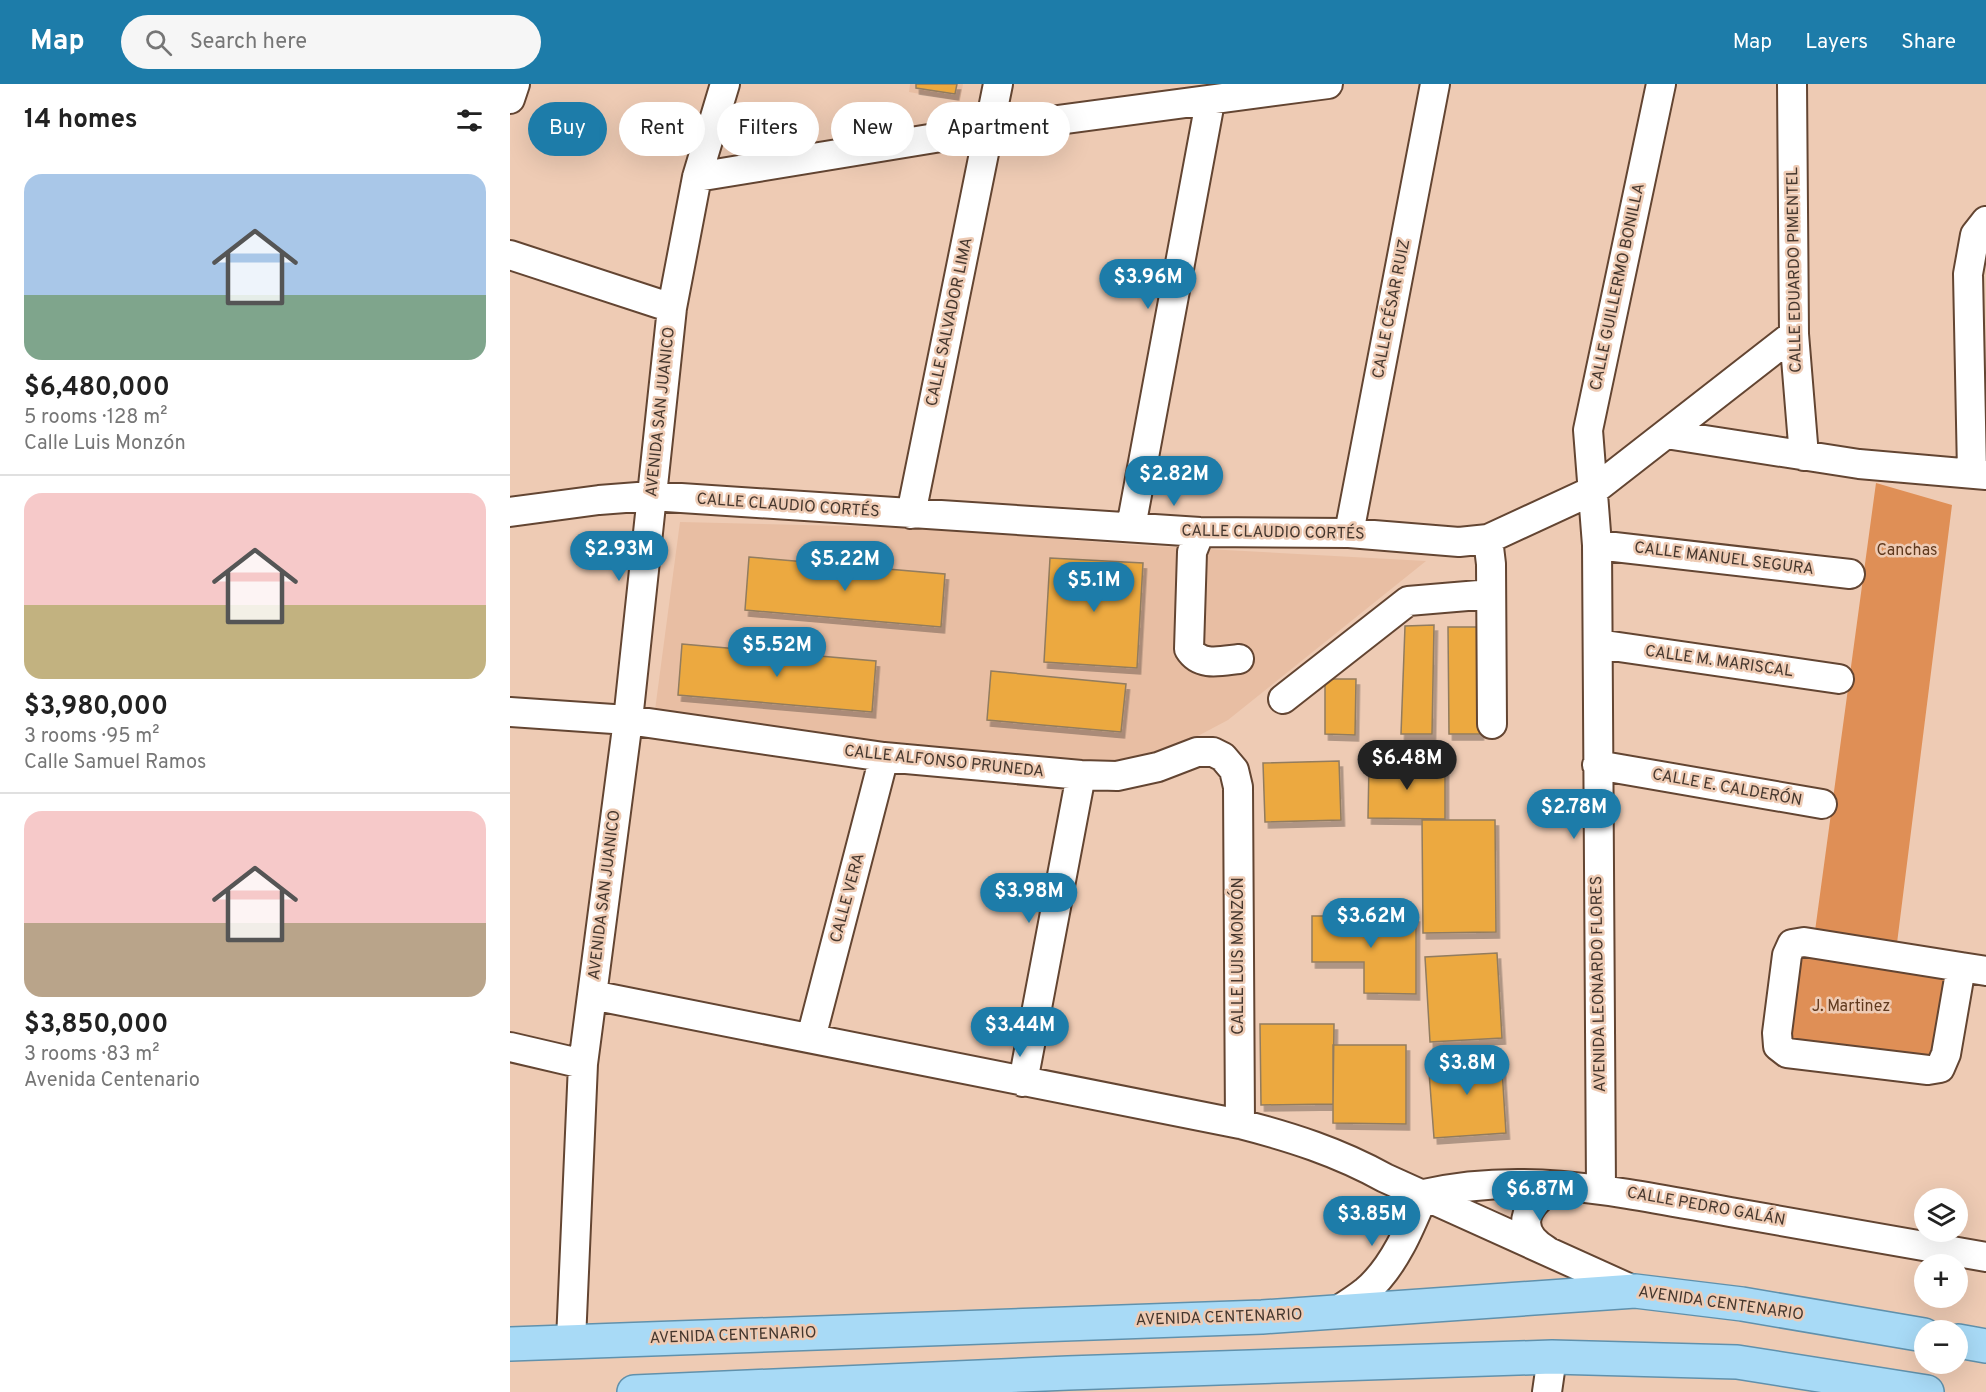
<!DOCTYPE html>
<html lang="en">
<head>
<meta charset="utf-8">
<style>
	body { margin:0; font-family:Overpass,sans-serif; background:#f6f6f6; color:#222; height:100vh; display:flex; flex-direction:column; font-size:22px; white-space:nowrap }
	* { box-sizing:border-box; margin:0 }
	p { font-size:20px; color:#767676 }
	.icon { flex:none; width:33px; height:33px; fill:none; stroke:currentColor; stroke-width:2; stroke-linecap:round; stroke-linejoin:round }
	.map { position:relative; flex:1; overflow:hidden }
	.details { display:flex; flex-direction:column; background:#fff; width:510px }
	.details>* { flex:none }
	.top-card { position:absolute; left:18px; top:18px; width:570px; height:54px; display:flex; gap:12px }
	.tools { position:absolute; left:1404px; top:1104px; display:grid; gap:12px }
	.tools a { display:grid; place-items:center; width:54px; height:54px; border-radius:50%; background:#fff; box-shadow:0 6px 24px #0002; font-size:30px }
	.price { position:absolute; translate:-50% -51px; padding:0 14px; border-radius:21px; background:#1d7ca9; color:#fff; font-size:20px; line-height:39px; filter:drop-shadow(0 2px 3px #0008) }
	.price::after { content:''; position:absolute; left:50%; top:36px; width:18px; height:14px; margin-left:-9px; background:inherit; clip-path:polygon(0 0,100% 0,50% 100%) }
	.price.on { background:#222; color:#fff }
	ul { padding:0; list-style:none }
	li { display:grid; align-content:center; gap:12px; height:318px; padding:0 24px }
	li+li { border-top:2px solid #e0e0e0 }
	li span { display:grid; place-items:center; height:186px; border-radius:18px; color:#555 }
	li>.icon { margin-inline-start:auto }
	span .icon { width:108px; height:108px; fill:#fffc; stroke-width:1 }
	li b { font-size:26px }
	h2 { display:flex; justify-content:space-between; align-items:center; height:72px; padding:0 24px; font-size:26px }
	.chip { padding:0 21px; border-radius:27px; background:#fff; box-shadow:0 6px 24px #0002; font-size:21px; line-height:54px }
	.chip.on { background:#1d7ca9; color:#fff }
	header { display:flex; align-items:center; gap:36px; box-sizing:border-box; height:84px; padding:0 30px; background:#1d7ca9; color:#fff }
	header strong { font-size:28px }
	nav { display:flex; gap:33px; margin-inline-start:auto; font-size:21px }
	.search { width:420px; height:54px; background:#f6f6f6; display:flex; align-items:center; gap:15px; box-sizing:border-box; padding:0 21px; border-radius:33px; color:#767676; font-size:22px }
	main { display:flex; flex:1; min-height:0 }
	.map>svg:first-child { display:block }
	.built { fill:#e8bea3 }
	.green { fill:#df8f56 }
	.building { fill:#eca940; stroke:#927c5e; stroke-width:1.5; filter:url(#shadow) }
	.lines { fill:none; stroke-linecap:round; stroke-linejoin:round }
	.minor-casing { stroke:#634532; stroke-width:32 }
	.major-casing { stroke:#6091ac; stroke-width:36 }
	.minor { stroke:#fff; stroke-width:28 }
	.major { stroke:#a8daf6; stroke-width:33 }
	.labels { text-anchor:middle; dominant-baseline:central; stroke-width:5; stroke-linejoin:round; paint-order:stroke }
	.street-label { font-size:16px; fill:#45372e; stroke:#eecbb4 }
	.park-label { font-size:16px; fill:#5f391d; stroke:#eecbb4 }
</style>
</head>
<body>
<header>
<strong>Map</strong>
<div class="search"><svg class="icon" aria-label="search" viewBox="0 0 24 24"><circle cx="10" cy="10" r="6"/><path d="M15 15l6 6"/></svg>Search here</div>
<nav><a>Map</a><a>Layers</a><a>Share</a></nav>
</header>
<main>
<section class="details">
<h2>14 homes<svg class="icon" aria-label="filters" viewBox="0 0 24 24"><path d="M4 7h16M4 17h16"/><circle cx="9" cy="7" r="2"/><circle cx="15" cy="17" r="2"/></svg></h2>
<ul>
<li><span style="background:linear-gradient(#a9c7e8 65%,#7fa58c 0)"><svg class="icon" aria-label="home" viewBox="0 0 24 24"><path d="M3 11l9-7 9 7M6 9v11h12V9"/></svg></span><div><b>$6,480,000</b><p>5 rooms · 128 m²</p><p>Calle Luis Monzón</p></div></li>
<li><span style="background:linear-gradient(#f6c9c9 60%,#c2b280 0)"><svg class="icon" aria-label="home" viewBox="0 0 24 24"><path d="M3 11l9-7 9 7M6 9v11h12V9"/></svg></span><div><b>$3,980,000</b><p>3 rooms · 95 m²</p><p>Calle Samuel Ramos</p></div></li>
<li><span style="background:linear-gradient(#f6c9c9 60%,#b9a48a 0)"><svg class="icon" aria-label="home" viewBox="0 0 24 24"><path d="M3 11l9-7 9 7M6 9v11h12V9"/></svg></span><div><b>$3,850,000</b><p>3 rooms · 83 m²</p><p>Avenida Centenario</p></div></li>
</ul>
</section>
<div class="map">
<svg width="1476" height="1308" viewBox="0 0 1476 1308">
	<defs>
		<filter id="shadow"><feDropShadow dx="3.5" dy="6" stdDeviation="0" flood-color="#0004"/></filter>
	</defs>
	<rect width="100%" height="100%" fill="#eecbb4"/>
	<path class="built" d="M400,0H453L450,17L399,8Z
		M170,438L411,444L623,461L916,477L718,636L650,672L571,683L143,641Z"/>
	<path class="green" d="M1366,399L1442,421L1384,883L1446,895L1426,994L1273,970L1292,867L1302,869Z"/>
	<path class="building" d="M406,0H447L445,10L406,4Z
		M239,473L435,490L431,543L235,526Z
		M540,474L633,479L627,584L534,578Z
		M924,541L922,650H891L895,542Z
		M938,543H969L970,650H939Z
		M172,560L366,577L362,628L168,611Z
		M481,587L616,600L611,648L477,636Z
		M815,595H846L845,651L815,650Z
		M829,677L831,736L755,738L753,679Z
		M859,678L935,679V735L858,734Z
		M912,736H985L986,848L913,849Z
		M802,832H906V910L854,909V878H802Z
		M987,869L992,954L920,958L915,873Z
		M750,940H824L823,1020L751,1021Z
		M823,961H896V1040L823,1039Z
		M991,970L996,1049L924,1054L918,975Z"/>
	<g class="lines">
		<g class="minor-casing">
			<path id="minor" d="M1282,0L1284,250L1294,372
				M0,15L5,0
				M187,93L480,45L818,0
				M0,171L162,224
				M1156,350L1349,380L1476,391
				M1462,388L1458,190L1465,151L1476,137
				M0,428L89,416L141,412L690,448L839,449L949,458L978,455L1084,406L1284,250
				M401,430L488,0
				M621,443L700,18
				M690,448L682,468L679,565C690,583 711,577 729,575
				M839,449L925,0
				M978,455L981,480L982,640
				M1087,461L1340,490
				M1088,560L1329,595
				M773,615L898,517L981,510
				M0,628L118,636L374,673L571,691L607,692L648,683L687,668H703L713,673L724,686L728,703L730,1040
				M1087,681L1312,720
				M1451,883L1436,970L1430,984L1418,986L1277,969L1268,962L1267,949L1277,871L1282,860L1294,858L1451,883L1476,887
				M82,911L730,1040C781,1053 828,1068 875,1094L1125,1207
				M301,954L374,673
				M0,963L73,980
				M513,998L571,691
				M1091,1105L1087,461L1078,346L1151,0
				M914,1110C1018,1086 1118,1110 1220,1128C1306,1143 1391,1158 1476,1173
				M1036,1166C1000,1145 1018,1115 1049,1102
				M824,1229C835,1222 846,1215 856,1207C884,1183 900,1144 914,1110
				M61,1257L73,980L118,636L162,224L187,93L215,0
				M1037,1308L1042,1273"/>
		</g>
		<g class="major-casing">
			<path id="major" d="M1448,1257L1476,1262
				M0,1260L752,1233L1125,1207L1232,1220L1414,1251
				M124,1308L558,1289L1042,1273L1227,1278L1417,1308"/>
		</g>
		<use href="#minor" class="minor"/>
		<use href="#major" class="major"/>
	</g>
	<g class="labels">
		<g class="street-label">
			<text transform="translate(1285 186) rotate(-91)">CALLE EDUARDO PIMENTEL</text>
			<text transform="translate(1108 203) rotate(-78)">CALLE GUILLERMO BONILLA</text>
			<text transform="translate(882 225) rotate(-79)">CALLE CÉSAR RUIZ</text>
			<text transform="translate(440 238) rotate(-78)">CALLE SALVADOR LIMA</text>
			<text transform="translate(151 328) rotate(-84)">AVENIDA SAN JUANICO</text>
			<text transform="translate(278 422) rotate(4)">CALLE CLAUDIO CORTÉS</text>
			<text transform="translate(763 449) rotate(1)">CALLE CLAUDIO CORTÉS</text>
			<text transform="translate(1214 475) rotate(7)">CALLE MANUEL SEGURA</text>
			<text transform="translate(1209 578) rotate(8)">CALLE M. MARISCAL</text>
			<text transform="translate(434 678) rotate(6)">CALLE ALFONSO PRUNEDA</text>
			<text transform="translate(1217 704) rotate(10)">CALLE E. CALDERÓN</text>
			<text transform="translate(95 811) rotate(-83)">AVENIDA SAN JUANICO</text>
			<text transform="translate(338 814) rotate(-75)">CALLE VERA</text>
			<text transform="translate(729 872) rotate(-90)">CALLE LUIS MONZÓN</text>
			<text transform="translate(1089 900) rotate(-91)">AVENIDA LEONARDO FLORES</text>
			<text transform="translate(1196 1123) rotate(10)">CALLE PEDRO GALÁN</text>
			<text transform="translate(1211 1220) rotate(8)">AVENIDA CENTENARIO</text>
			<text transform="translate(709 1234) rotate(-2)">AVENIDA CENTENARIO</text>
			<text transform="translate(223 1252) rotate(-2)">AVENIDA CENTENARIO</text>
		</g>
		<g class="park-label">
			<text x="1397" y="467">Canchas</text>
			<text x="1341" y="923">J. Martinez</text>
		</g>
	</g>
</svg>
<div class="tools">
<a><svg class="icon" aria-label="layers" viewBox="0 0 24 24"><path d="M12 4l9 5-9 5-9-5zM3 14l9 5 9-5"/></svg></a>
<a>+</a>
<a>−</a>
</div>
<b class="price" style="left:638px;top:226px">$3.96M</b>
<b class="price" style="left:664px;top:423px">$2.82M</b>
<b class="price" style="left:109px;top:498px">$2.93M</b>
<b class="price" style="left:335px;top:508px">$5.22M</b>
<b class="price" style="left:584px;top:529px">$5.1M</b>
<b class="price" style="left:267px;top:594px">$5.52M</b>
<b class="price on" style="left:897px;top:707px">$6.48M</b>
<b class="price" style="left:1064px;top:756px">$2.78M</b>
<b class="price" style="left:519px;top:840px">$3.98M</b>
<b class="price" style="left:861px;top:865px">$3.62M</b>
<b class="price" style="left:510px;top:974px">$3.44M</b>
<b class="price" style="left:957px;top:1012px">$3.8M</b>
<b class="price" style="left:1030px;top:1138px">$6.87M</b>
<b class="price" style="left:862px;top:1163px">$3.85M</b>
<div class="top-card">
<a class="chip on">Buy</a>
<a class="chip">Rent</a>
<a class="chip">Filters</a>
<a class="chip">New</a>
<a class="chip">Apartment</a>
</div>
</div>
</main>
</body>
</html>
